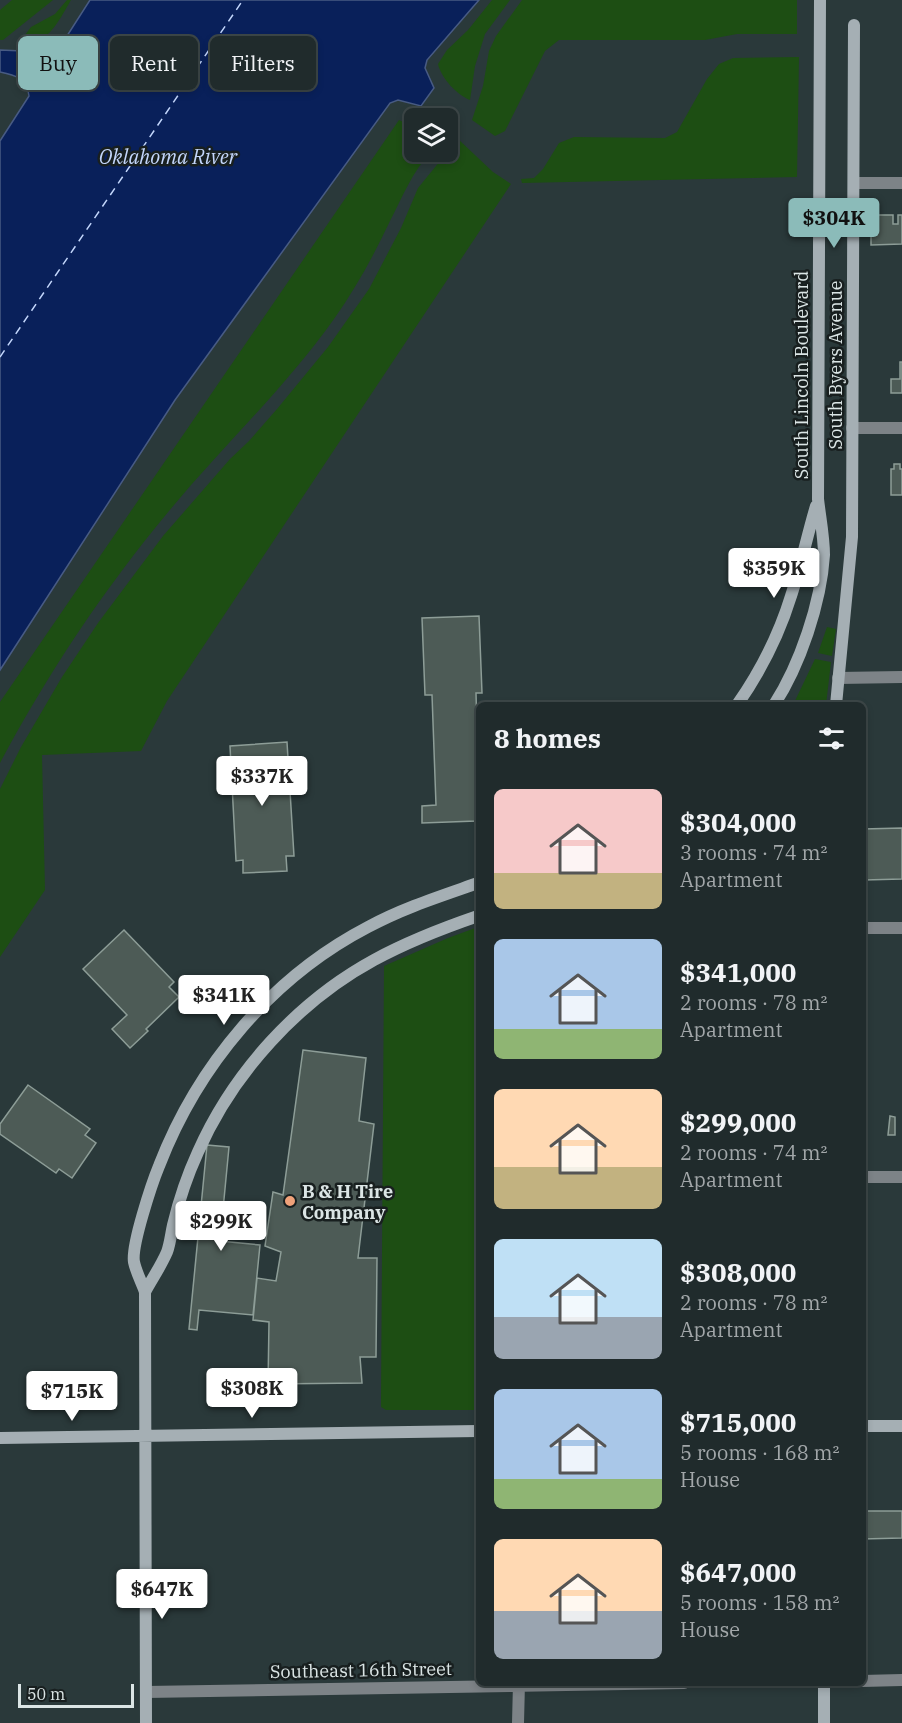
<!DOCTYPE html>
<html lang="en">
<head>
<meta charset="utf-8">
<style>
	body { margin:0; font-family:"IBM Plex Serif",serif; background:#2d3738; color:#f1f3f6; height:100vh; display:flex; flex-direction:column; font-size:22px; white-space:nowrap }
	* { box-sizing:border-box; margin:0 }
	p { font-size:20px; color:#a2a7a9 }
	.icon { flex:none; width:33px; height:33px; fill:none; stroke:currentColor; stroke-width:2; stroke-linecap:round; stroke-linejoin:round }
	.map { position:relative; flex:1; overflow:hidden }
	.details { position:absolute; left:476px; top:702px; width:390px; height:984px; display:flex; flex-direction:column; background:#202b2c; border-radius:9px; box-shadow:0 3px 9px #0003,0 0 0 2px #3d4748 }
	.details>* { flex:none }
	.hud { position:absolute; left:18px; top:36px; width:368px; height:54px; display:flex; gap:12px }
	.fabs { position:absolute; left:404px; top:108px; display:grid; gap:12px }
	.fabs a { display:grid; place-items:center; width:54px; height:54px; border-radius:9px; background:#202b2c; box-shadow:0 3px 9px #0003,0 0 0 2px #3d4748; font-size:30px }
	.scale { position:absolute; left:18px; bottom:15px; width:116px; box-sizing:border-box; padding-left:6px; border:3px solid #dbe5e5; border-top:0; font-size:16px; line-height:21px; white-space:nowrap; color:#dbe5e5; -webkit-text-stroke:4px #181f1f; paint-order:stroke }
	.price { position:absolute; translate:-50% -51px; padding:0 14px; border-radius:6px; background:#fff; color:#222; font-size:20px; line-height:39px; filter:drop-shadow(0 2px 3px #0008) }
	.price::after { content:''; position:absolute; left:50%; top:36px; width:18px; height:14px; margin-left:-9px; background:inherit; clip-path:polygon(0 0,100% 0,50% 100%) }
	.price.on { background:#8bbbb9; color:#111 }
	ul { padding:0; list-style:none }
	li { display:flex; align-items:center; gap:18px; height:150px; padding:0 18px }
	li span { display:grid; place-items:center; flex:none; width:168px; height:120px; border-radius:9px; color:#555 }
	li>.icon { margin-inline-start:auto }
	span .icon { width:72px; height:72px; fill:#fffc; stroke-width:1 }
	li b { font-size:26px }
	h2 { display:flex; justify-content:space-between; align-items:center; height:72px; padding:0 18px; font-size:26px }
	.chip { padding:0 21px; border-radius:9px; background:#202b2c; box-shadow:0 3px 9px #0003,0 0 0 2px #3d4748; font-size:21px; line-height:54px }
	.chip.on { background:#8bbbb9; color:#111 }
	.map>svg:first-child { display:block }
	.green { fill:#1d4e13 }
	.water { fill:#09205a; stroke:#485b84; stroke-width:1.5 }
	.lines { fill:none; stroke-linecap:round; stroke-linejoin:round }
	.ferry { stroke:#c3d6fb; stroke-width:1.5; stroke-dasharray:8 6; stroke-linecap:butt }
	.building { fill:#4d5b56; stroke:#8d9d97; stroke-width:1.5 }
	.street { stroke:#7d8387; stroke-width:12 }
	.secondary { stroke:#a5afb4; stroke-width:12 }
	.poi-dot { fill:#f0a27a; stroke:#181f1f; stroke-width:2 }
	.labels { text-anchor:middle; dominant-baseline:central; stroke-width:5; stroke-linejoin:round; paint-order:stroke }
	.street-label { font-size:18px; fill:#dbe5e5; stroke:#181f1f }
	.poi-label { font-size:18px; font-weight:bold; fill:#dbe5e5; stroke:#181f1f; text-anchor:start }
	.water-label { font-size:20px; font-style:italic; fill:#c3d6fb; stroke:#181f1f }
</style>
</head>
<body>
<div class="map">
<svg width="902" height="1723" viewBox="0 0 902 1723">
	<rect width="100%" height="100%" fill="#2a393a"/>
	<path class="green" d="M12,0H53L3,40H0V10Z
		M67,0H71C65,10 52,36 41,38C36,39 30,37 26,37L25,35L31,27L55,14Z
		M492,0H510L485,34L475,66L470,100C457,95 441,78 438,64L447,50L468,30Z
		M522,0H797V34H737L705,40H559L545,51L505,131L495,136L472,120L483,86L489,51L496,36Z
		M799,57L797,177L522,183L521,179L534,178L543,169L559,143L574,137L665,138L677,132L707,79L719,64L733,58Z
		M399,120L414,127V152H431C412,172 403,196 390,221C374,255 356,288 334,319C285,388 223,446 169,511C104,589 48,673 0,763V702Z
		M458,139L493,172L511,184L167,701L141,751L42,755L45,890L0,957V789L21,747L62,677L98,623L163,536L230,459L249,441L277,409L328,347L369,289L401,228L418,188Z
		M827,627L836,629L832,656L818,653Z
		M815,659L831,662L826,705H793Z
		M478,927V1410H386L381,1407V1400L384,966L448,938Z"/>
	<path class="water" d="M90,0H479L427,60L425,68L434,88L421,106L398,100L390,103L175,400L0,670V141L29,96C27,78 15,75 0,72V50L46,52L58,50Z"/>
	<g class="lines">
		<path class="ferry" d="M0,357L243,0"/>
	</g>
	<path class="building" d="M871,215H893V224H898V215H902V244L871,245Z
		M900,362H902V393H891V379H900Z
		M894,464H900V469H902V495H891V469H894Z
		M479,616L482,693H476L478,766V806H475L476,821L422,823V806L436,805L432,695H425L422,618Z
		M287,742L294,856H286L287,871L243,873V860L236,861L230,746Z
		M902,828V879L864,880L863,829Z
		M124,930L174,982L169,987L179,997L146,1029L148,1031L130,1048L112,1029L127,1015L83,969Z
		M303,1050L366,1058L359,1121L374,1124L358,1258H377L376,1357H360L362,1383L268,1384L269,1322L253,1320L257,1278L276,1281L281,1252L265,1246L273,1192L283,1195Z
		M28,1085L90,1129L85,1135L96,1143L72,1178L59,1169L56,1173L0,1134V1124Z
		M890,1116L895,1117V1135H888Z
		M207,1145L229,1147L220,1241L260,1245L253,1315L199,1310L197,1330L189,1329Z
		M862,1511H902V1538L862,1539Z"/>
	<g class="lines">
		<path class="street" d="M854,183H902
			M852,428H902
			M838,678L902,677
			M862,928H902
			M862,1177H902
			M862,1681L902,1680
			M146,1692L684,1683
			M518,1723L519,1683"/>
		<path class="secondary" d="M737,705C760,672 779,635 791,596C801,566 807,536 816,506
			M774,705C800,665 821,603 824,555C824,537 820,517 818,499L820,0
			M836,705L852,537L854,25
			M145,1292C152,1279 161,1266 167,1252C170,1244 171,1234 173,1225C179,1200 187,1176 198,1152C233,1073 297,1002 374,960C407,942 443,928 478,916
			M862,1426H902
			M0,1438L478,1431
			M146,1723L145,1292C142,1283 136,1272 134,1262C131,1246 152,1183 159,1166C198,1065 272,977 368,927C403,908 441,896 478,883
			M824,1723V1683"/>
	</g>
	<circle class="poi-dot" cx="290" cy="1201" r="6"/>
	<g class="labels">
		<g class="street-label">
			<text transform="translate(835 365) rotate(-90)">South Byers Avenue</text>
			<text transform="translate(801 375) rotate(-90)">South Lincoln Boulevard</text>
			<text transform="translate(361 1670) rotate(-1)">Southeast 16th Street</text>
		</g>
		<g class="poi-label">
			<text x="302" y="1191">B &amp; H Tire<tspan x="302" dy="21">Company</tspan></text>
		</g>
		<g class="water-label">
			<text x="168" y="156">Oklahoma River</text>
		</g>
	</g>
</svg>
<div class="fabs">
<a><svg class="icon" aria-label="layers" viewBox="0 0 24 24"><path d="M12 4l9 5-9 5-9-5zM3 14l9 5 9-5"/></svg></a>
</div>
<div class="scale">50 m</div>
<b class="price on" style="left:834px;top:249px">$304K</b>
<b class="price" style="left:774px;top:599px">$359K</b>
<b class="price" style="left:262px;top:807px">$337K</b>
<b class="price" style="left:224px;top:1026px">$341K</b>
<b class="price" style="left:221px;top:1252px">$299K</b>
<b class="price" style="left:252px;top:1419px">$308K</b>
<b class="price" style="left:72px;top:1422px">$715K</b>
<b class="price" style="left:162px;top:1620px">$647K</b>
<div class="hud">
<a class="chip on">Buy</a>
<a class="chip">Rent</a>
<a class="chip">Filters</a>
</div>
<section class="details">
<h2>8 homes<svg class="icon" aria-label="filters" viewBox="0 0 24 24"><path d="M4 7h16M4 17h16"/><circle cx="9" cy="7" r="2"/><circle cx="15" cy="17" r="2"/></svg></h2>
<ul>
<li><span style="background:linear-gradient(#f6c9c9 70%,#c2b280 0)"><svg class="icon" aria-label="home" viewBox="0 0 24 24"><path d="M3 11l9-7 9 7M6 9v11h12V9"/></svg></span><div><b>$304,000</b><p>3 rooms · 74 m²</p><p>Apartment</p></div></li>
<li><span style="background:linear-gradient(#a9c7e8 75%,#8fb573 0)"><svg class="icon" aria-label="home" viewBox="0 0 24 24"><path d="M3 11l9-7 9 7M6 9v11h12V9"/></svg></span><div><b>$341,000</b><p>2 rooms · 78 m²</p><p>Apartment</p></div></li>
<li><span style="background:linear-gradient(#ffd9b3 65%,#c2b280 0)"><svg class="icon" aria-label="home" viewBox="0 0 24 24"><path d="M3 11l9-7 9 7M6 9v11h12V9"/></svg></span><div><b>$299,000</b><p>2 rooms · 74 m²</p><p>Apartment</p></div></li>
<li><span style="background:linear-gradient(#bfe0f5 65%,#9aa5b1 0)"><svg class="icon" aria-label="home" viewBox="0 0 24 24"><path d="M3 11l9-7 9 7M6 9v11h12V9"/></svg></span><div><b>$308,000</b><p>2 rooms · 78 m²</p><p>Apartment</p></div></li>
<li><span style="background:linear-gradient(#a9c7e8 75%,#8fb573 0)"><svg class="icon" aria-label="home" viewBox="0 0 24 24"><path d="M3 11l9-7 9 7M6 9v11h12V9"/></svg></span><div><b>$715,000</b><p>5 rooms · 168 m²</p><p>House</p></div></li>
<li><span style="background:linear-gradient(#ffd9b3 60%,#9aa5b1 0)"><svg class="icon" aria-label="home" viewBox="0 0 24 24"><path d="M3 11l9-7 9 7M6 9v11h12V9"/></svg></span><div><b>$647,000</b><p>5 rooms · 158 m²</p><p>House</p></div></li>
</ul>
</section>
</div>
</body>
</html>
